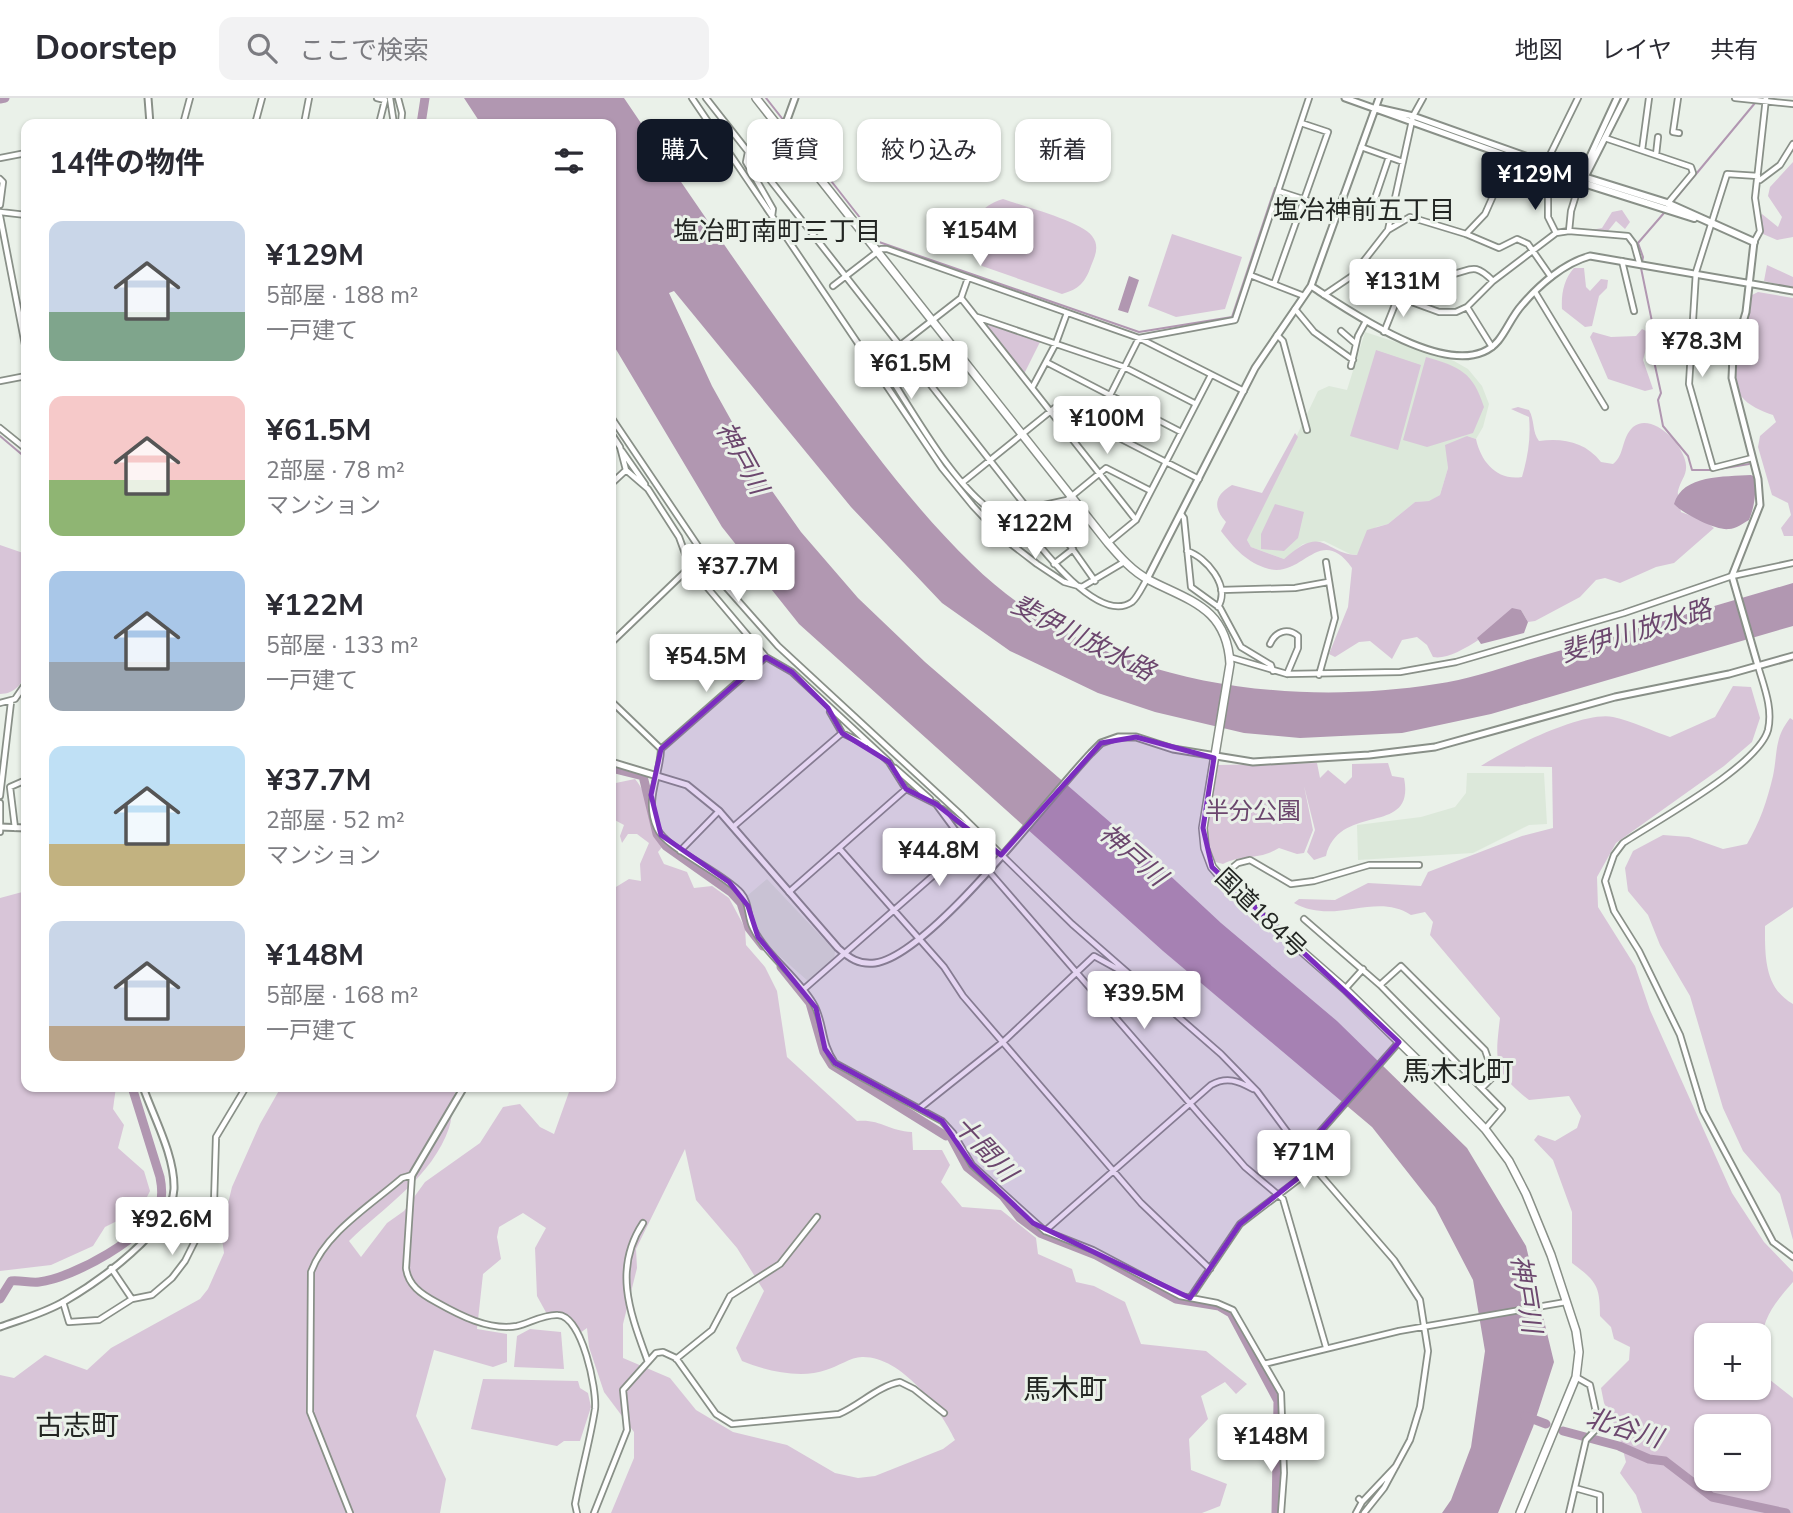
<!DOCTYPE html>
<html lang="ja">
<head>
<meta charset="utf-8">
<style>
	body { margin:0; font-family:"Nunito Sans","Noto Sans JP",sans-serif; background:#f2f2f3; color:#2b2b33; height:100vh; display:flex; flex-direction:column; font-size:26px; white-space:nowrap }
	* { box-sizing:border-box; margin:0 }
	p { font-size:23px; color:#7c7c81 }
	.icon { flex:none; width:38px; height:38px; fill:none; stroke:currentColor; stroke-width:2; stroke-linecap:round; stroke-linejoin:round }
	.map { position:relative; flex:1; overflow:hidden }
	.drawer { position:absolute; left:21px; top:21px; width:595px; height:973px; display:flex; flex-direction:column; background:#fff; border-radius:14px; box-shadow:0 2px 5px #0004 }
	.drawer>* { flex:none }
	.banner { position:absolute; left:637px; top:21px; width:665px; height:63px; display:flex; gap:14px }
	.tools { position:absolute; left:1694px; top:1225px; display:grid; gap:14px }
	.tools a { display:grid; place-items:center; width:77px; height:77px; border-radius:14px; background:#fff; box-shadow:0 2px 5px #0004; font-size:35px }
	.price { position:absolute; translate:-50% -60px; padding:0 16px; border-radius:7px; background:#fff; color:#222; font-size:23px; line-height:46px; filter:drop-shadow(0 2px 4px #0008) }
	.price::after { content:''; position:absolute; left:50%; top:42px; width:21px; height:16px; margin-left:-10px; background:inherit; clip-path:polygon(0 0,100% 0,50% 100%) }
	.price.current { background:#111827; color:#fff }
	ul { padding:0; list-style:none }
	li { display:flex; align-items:center; gap:21px; height:175px; padding:0 28px }
	li span { display:grid; place-items:center; flex:none; width:196px; height:140px; border-radius:14px; color:#555 }
	li>.icon { margin-inline-start:auto }
	span .icon { width:84px; height:84px; fill:#fffc; stroke-width:1 }
	li b { font-size:30px }
	h2 { display:flex; justify-content:space-between; align-items:center; height:84px; padding:0 28px; font-size:30px }
	.chip { padding:0 24px; border-radius:14px; background:#fff; box-shadow:0 2px 5px #0004; font-size:24px; line-height:63px }
	.chip.current { background:#111827; color:#fff }
	header { display:flex; align-items:center; gap:42px; box-sizing:border-box; height:98px; padding:0 35px; background:#fff; border-bottom:2px solid #e1e1e2 }
	header strong { font-size:33px }
	nav { display:flex; gap:38px; margin-inline-start:auto; font-size:24px }
	.search { width:490px; height:63px; background:#f2f2f3; display:flex; align-items:center; gap:18px; box-sizing:border-box; padding:0 24px; border-radius:14px; color:#7c7c81; font-size:26px }
	.map>svg:first-child { display:block }
	.built { fill:#dce8da }
	.green { fill:#d8c5d8; fill-rule:evenodd }
	.water { fill:#b197b1 }
	.lines { fill:none; stroke-linecap:round; stroke-linejoin:round }
	.stream { stroke:#b197b1; stroke-width:2 }
	.river { stroke:#b197b1; stroke-width:9 }
	.street-casing { stroke:#899088; stroke-width:8 }
	.secondary-casing { stroke:#899088; stroke-width:9 }
	.primary-casing { stroke:#899088; stroke-width:10 }
	.highway-casing { stroke:#899088; stroke-width:10 }
	.street { stroke:#fff; stroke-width:4.5 }
	.secondary { stroke:#fff; stroke-width:5 }
	.primary { stroke:#fff; stroke-width:6 }
	.highway { stroke:#fff; stroke-width:7 }
	.marked { fill:#7b2cbf; fill-opacity:0.2; stroke:#7b2cbf; stroke-width:5; stroke-linejoin:round }
	.labels { text-anchor:middle; dominant-baseline:central; stroke-width:6; stroke-linejoin:round; paint-order:stroke }
	.park-label { font-size:24px; fill:#6b466d; stroke:#eaf1e9 }
	.street-label { font-size:24px; fill:#232623; stroke:#eaf1e9 }
	.neighbourhood-label { font-size:26px; fill:#232623; stroke:#eaf1e9 }
	.water-label { font-size:26px; font-style:italic; fill:#6c476e; stroke:#eaf1e9 }
	.quarter-label { font-size:28px; fill:#232623; stroke:#eaf1e9 }
</style>
</head>
<body>
<header>
<strong>Doorstep</strong>
<div class="search"><svg class="icon" aria-label="search" viewBox="0 0 24 24"><circle cx="10" cy="10" r="6"/><path d="M15 15l6 6"/></svg>ここで検索</div>
<nav><a>地図</a><a>レイヤ</a><a>共有</a></nav>
</header>
<div class="map">
<svg width="1793" height="1415" viewBox="0 0 1793 1415">
	<rect width="100%" height="100%" fill="#eaf1e9"/>
	<path class="built" d="M1365,234L1454,263L1468,271L1482,288L1489,306L1483,329L1476,341L1467,338L1447,358L1448,370L1440,397L1430,403L1415,404L1388,426L1376,429L1357,457L1350,456L1324,443L1303,446L1284,461L1251,449L1247,442L1318,293L1329,288L1347,292Z
		M1467,675H1544L1547,726L1529,727L1473,755L1358,762L1357,727L1421,719L1455,709L1466,695Z
		M767,781L835,853L834,862L808,883L776,855L756,831L747,798Z"/>
	<path class="green" d="M1793,64V139L1777,142L1763,136L1760,118L1762,116L1778,129L1782,119L1768,98L1770,89Z
		M1003,101C1022,108 1081,123 1092,138C1100,148 1095,158 1091,168C1085,185 1079,191 1062,196L982,168L967,141C973,120 981,108 1003,101Z
		M1622,112L1630,124L1625,131L1616,123L1608,133L1591,134V132L1602,130L1612,114Z
		M1172,136L1242,159L1225,211L1176,219L1148,208Z
		M1767,167L1793,179V190L1764,183Z
		M1574,170H1584L1586,189L1590,193L1601,181L1608,182L1607,190L1599,198L1592,228L1585,229L1562,211C1561,196 1564,181 1574,170Z
		M1758,194L1793,200V438H1784L1781,430L1791,417L1788,405L1772,397L1758,349L1760,338L1776,324L1773,317C1761,313 1749,308 1741,298C1725,279 1746,220 1752,197Z
		M983,222L1041,242L1024,276L981,223Z
		M1642,231L1650,235L1643,262L1653,291L1645,293L1608,281L1590,239L1593,234L1611,239L1636,238Z
		M897,252L902,253L916,270L898,285L882,263Z
		M1376,252L1421,267L1398,352L1350,338Z
		M1426,259C1460,269 1473,274 1484,309L1473,335L1427,349L1403,342Z
		M1518,309L1529,312C1535,323 1532,334 1539,343C1564,340 1585,344 1601,364L1613,366C1625,357 1621,340 1633,329C1652,314 1681,345 1685,362C1689,376 1681,380 1678,393C1677,398 1680,408 1681,414L1705,423L1714,430L1674,465L1656,469L1620,485L1605,480L1596,482L1580,499L1535,523L1528,524L1521,512C1499,526 1456,564 1433,559L1427,547L1417,539L1402,542L1392,561L1370,543L1359,544L1335,559L1329,556L1348,509L1352,470C1320,425 1303,480 1269,471C1247,465 1234,450 1221,433L1226,424C1212,409 1215,397 1232,387L1262,395L1295,335L1298,339L1247,442L1251,449L1284,461C1324,425 1323,455 1357,457L1367,432L1388,426L1415,404L1429,403L1440,397L1448,370L1445,347L1467,338L1476,341C1481,364 1497,383 1522,379C1528,358 1531,340 1529,319L1511,311Z
		M1275,406L1304,414L1298,440L1284,453L1261,451V436Z
		M0,447L26,456V571C24,585 15,596 0,596Z
		M1733,588L1751,589L1760,620L1752,644L1724,668L1616,745L1597,779L1598,809L1635,868L1650,912L1732,1095L1764,1144L1793,1174V1184C1762,1219 1758,1231 1765,1278L1793,1300V1415H1642L1636,1397L1620,1375L1626,1364L1619,1336L1604,1305L1601,1290L1629,1262L1630,1249L1614,1241L1611,1229L1600,1218C1600,1187 1596,1183 1572,1165V1114L1553,1062L1534,1042L1538,1037L1555,1043L1577,1030L1581,1018L1569,998L1529,1002C1493,974 1495,963 1500,920L1430,837L1433,824L1425,814L1411,817C1375,793 1336,828 1294,805L1299,801L1335,802L1368,785L1421,788L1428,774L1522,738L1553,730L1552,669L1481,668C1507,651 1582,613 1613,619C1632,623 1652,633 1670,639L1715,619ZM1706,1237H1759V1290H1706ZM1706,1328H1759V1381H1706Z
		M1790,620L1793,622V809L1765,828C1765,857 1764,890 1793,906V1142L1780,1096L1743,1053L1723,1010L1690,898L1660,847L1648,817L1628,793L1625,770L1633,753L1663,737L1689,739L1723,751L1747,746C1760,724 1767,703 1773,678C1778,653 1774,641 1790,620Z
		M1317,665L1320,680L1328,672L1345,686L1352,679V666L1388,665L1392,678L1404,680C1416,740 1340,703 1326,758L1314,762L1307,754L1315,732L1304,688L1313,732L1304,755L1297,756L1279,750C1258,763 1245,755 1223,766L1212,763L1206,736L1218,667Z
		M635,681C651,699 648,726 663,748L658,754L664,766L687,774L694,790L712,788L729,800L745,830L746,847L765,869L777,893L787,959L857,1023C881,1021 888,1033 912,1034L913,1052H942L950,1067L941,1084L962,1109L1001,1112L1036,1140L1038,1156L1072,1171L1076,1184L1094,1188L1125,1204L1141,1246L1206,1253L1247,1286L1236,1296L1225,1284L1201,1298L1208,1321L1189,1341L1191,1372L1227,1386L1220,1408L1202,1415H611L634,1360V1334L604,1294L589,1249L587,1230L580,1235L568,1220L548,1218L537,1198L535,1150L546,1130L523,1115L499,1129L497,1139L501,1161L483,1176L477,1231L507,1236V1264L493,1269L434,1252L416,1318L446,1381L440,1415H0V1277L14,1280L45,1257L87,1272L111,1250L200,1201L208,1191L224,1155L221,1134L232,1089L260,1026L281,989H458C449,1003 454,1016 449,1030C432,1079 385,1108 349,1143L361,1159L387,1125L404,1113L425,1084L480,1045L503,1009L520,1006L540,1029L554,1036L569,994L566,989H611V792L629,781L641,783L640,766L649,745L637,736H628L622,745L620,738L624,727L611,720V686ZM685,1051L696,1102L737,1150L764,1193L736,1250L742,1263C766,1273 801,1281 826,1272C837,1269 851,1259 862,1259C901,1258 940,1310 955,1342L943,1351L875,1378L858,1380L835,1375L787,1347L733,1334L696,1312L670,1280L623,1260V1226L637,1170L636,1151Z
		M26,793V989H116L113,1011L124,1027L118,1050L144,1073L150,1093L141,1111L105,1129L93,1148L51,1167L0,1173V800Z
		M530,1231L561,1234L564,1271L514,1269L517,1238Z
		M483,1281L578,1283L580,1290L588,1295L591,1309L580,1343H564L557,1348L471,1331Z"/>
	<path class="water" d="M464,0H624C689,96 755,193 824,287C870,349 916,412 972,466C1091,583 1277,611 1436,586C1473,581 1511,566 1548,556C1630,533 1711,509 1793,485V528L1491,616L1402,635L1300,640L1244,635L1155,614L1098,595L1010,553L942,505L851,409L674,193L669,195L712,288L765,383L801,434L858,500L925,564L1148,757L1221,825L1337,923L1467,1050L1526,1148L1554,1264L1533,1329L1498,1415H1442L1451,1402L1471,1349L1485,1253L1473,1182L1435,1109L1372,1029L1163,853L799,526L722,429L611,243V26H481Z
		M1129,178L1139,182L1128,215L1118,212Z
		M1751,377L1755,379C1756,395 1755,407 1749,422C1743,425 1736,431 1729,431C1716,433 1682,415 1674,406C1683,376 1724,379 1751,377Z
		M1512,510L1521,512L1528,524L1524,535L1481,546L1477,540Z"/>
	<g class="lines">
		<path class="stream" d="M766,0L879,144L1139,234L1232,219L1275,90
			M1672,105L1755,5
			M1664,115L1638,145L1643,159L1641,170L1657,248L1652,254L1661,295L1658,302L1663,328L1688,358L1692,372H1714
			M0,338L26,360
			M1719,371L1749,366"/>
		<path class="river" d="M0,1L5,0
			M421,26L425,0
			M611,670L643,678L657,736L666,748L731,794L741,805L749,830L763,848
			M781,869L810,905L824,954L832,967L946,1038L950,1037L967,1069L1003,1098L1020,1120L1040,1135L1096,1157L1176,1201L1219,1208L1231,1215L1278,1303L1276,1415
			M0,1201L11,1183C20,1182 30,1185 39,1184C73,1180 148,1139 160,1106C163,1097 162,1089 160,1079L132,989
			M1525,1318L1546,1326
			M1563,1333L1619,1348L1649,1361L1665,1363L1712,1399L1786,1415"/>
		<g class="street-casing">
			<path id="street" d="M377,0L385,2L379,26
				M390,0L394,26
				M398,0L402,15L401,26
				M692,0L772,118
				M706,0L1028,411
				M1678,0L1673,34L1679,35
				M1735,0L1793,6
				M183,26L190,0
				M255,26L262,0
				M304,26L309,0
				M780,30L748,54L746,64L773,111L772,118L942,370L973,408L1002,439L1037,466L1064,484L1082,489L1124,464
				M1605,40L1691,69L1693,75L1668,105
				M1361,49L1403,64
				M1642,52L1649,0
				M1656,57L1658,39
				M0,60L26,55
				M1546,65L1578,0
				M1539,79L1548,87V119L1556,135
				M0,81L3,84L0,107
				M1760,82L1780,67L1793,46
				M1278,93L1349,116L1370,115L1389,59
				M0,114L26,117
				M0,118L26,252
				M1388,132L1413,18L1423,0
				M1569,133L1571,113L1580,84
				M1466,136L1485,116L1497,89L1516,92L1539,79L1544,72
				M1754,144L1760,133L1755,100L1766,0
				M1622,163L1634,213
				M1250,177L1304,198
				M968,180L961,200L880,263C910,308 953,390 998,417L1067,402L1106,370L1151,393
				M1274,186L1328,34L1301,25
				M833,188L881,151H887L1139,240L1244,293
				M1535,194L1605,309
				M1324,197L1352,178L1388,132L1410,119L1466,136L1499,150L1517,141L1528,146L1551,179
				M1398,199L1439,214H1456L1467,209L1493,183L1556,135L1569,133L1628,138L1634,146L1639,164
				M961,200L1136,422
				M1467,209L1492,249
				M1295,211L1314,234L1353,262
				M977,219L1124,269L1196,306
				M1341,233L1356,246
				M1384,234L1408,174C1420,175 1435,179 1448,177C1471,174 1472,162 1493,183
				M1277,237L1283,243L1307,332
				M1046,264L1181,334
				M1351,268L1358,238L1365,225
				M0,283L26,278
				M1032,290L1056,245L1067,215
				M611,319L725,488L778,548L962,718L1072,826L1221,956L1257,993L1311,1066L1394,1162L1420,1202L1428,1253L1420,1309L1410,1342L1384,1390L1364,1415
				M1095,327L1139,240L1235,222L1309,0
				M0,330L26,351
				M611,335L620,349L626,372L648,391L679,439L690,469L766,559L792,574L889,664L906,691L936,706L967,748L1245,1069L1283,1101L1326,1249
				M622,353L645,386
				M1752,360L1713,370L1689,286L1696,174L1727,76L1758,78
				M963,384L1057,308L1199,381
				M611,386L626,372
				M1042,408L1095,483
				M1013,414C1031,437 1096,529 1132,504C1138,499 1143,487 1147,481
				M1181,416L1184,420L1191,489L1220,510L1241,549L1271,567L1273,573
				M1108,445L1136,422L1211,277
				M1187,453C1206,459 1231,488 1218,509
				M1054,466L1073,451
				M1221,492L1295,490L1328,484
				M611,545L690,469
				M1270,546C1275,534 1287,529 1298,538V550L1287,576
				M1229,559L1287,576L1400,574L1456,564L1624,515L1732,478L1793,465
				M1758,568C1764,589 1773,610 1768,632C1758,668 1656,723 1623,745L1614,757L1605,783L1614,813L1639,853L1680,937L1703,1013L1773,1144L1793,1159
				M1319,577L1335,520L1326,464
				M611,603L661,651C660,679 644,702 657,730C666,751 721,773 741,795C750,805 747,819 753,830C767,858 797,878 813,905C825,925 820,944 835,965L942,1023L953,1035L972,1067L1045,1133L1093,1152L1180,1198L1217,1205L1233,1212L1281,1295L1284,1375L1281,1415
				M0,605L15,601L26,585
				M830,614L842,635
				M661,651L766,559
				M895,670L930,701
				M0,698L11,604
				M0,705V734
				M942,711L975,734
				M733,729L842,635L865,646
				M15,730L10,689L26,682
				M839,750L944,869L963,898L1141,1105L1210,1171
				M680,753L719,713
				M1221,779L1238,765L1250,762L1291,786L1314,783L1369,767H1419
				M789,794L906,691
				M1304,821L1380,887L1502,1011L1485,1031
				M1380,887L1401,868L1485,952L1494,978L1482,990
				M804,891L967,748
				M1345,891L1363,871
				M920,1010L1004,943L1094,858L1123,874
				M171,1106L209,1116
				M643,1125C612,1172 631,1217 648,1264
				M1045,1133L1211,987C1227,978 1238,983 1253,991
				M111,1170L132,1201
				M1190,1200L1240,1126L1299,1081L1313,1063L1305,1051L1399,944
				M63,1204L69,1224L99,1222L132,1201L152,1197L172,1180L185,1163L214,1105L216,1039L246,989
				M676,1261L712,1232L730,1198L780,1166L817,1119
				M1264,1266L1399,1233L1566,1204
				M1575,1390L1600,1397V1415
				M1359,1401L1362,1404L1396,1368
				M350,1415L310,1314L311,1174C325,1135 371,1107 402,1080L412,1077L406,1170C408,1187 421,1196 436,1204C459,1217 489,1233 517,1228C530,1225 544,1216 558,1217C582,1218 597,1291 595,1311C590,1343 581,1374 575,1406L577,1415
				M594,1415L627,1332L623,1292L656,1255L663,1254L676,1260L716,1316L732,1326L839,1316C860,1307 878,1288 900,1284L914,1291L944,1315
				M1356,1415L1362,1404
				M1569,1415L1586,1342L1599,1328L1590,1287L1576,1279"/>
		</g>
		<g class="secondary-casing">
			<path id="secondary" d="M148,0L150,26
				M1345,0L1580,84
				M1378,10L1413,18L1587,80
				M780,30L787,22L795,0
				M1581,78L1617,0
				M1584,81L1625,0
				M1754,144L1746,214L1733,258L1732,280L1758,381L1760,407L1732,478L1758,568
				M1311,188C1348,212 1458,290 1498,243C1507,232 1512,218 1522,207C1539,187 1564,165 1590,158L1793,193
				M1147,481L1255,270L1311,188L1379,0
				M611,664L687,687L719,713L838,850C849,860 859,867 875,865C931,857 1048,700 1091,655L1101,645L1118,639H1136L1173,651L1253,664L1369,657L1435,649L1615,599L1729,576L1793,558
				M0,729L26,730
				M412,1077L464,989
				M0,1229C22,1221 45,1215 65,1203C98,1184 172,1132 174,1091C175,1058 154,1020 143,989"/>
		</g>
		<g class="primary-casing">
			<path id="primary" d="M1587,80L1667,105L1754,144
				M1580,84L1694,120"/>
		</g>
		<g class="highway-casing">
			<path id="highway" d="M756,0L1108,445C1120,459 1132,473 1149,482C1190,503 1227,510 1230,566L1203,730L1205,750L1212,769L1230,790L1345,891L1442,986L1485,1031L1509,1063L1526,1096L1551,1157L1576,1233L1579,1254L1576,1279L1520,1415"/>
		</g>
		<use href="#street" class="street"/>
		<use href="#secondary" class="secondary"/>
		<use href="#primary" class="primary"/>
		<use href="#highway" class="highway"/>
	</g>
	<path class="marked" d="M766,559L792,574L828,610L842,635L889,664L906,691L936,706L1001,757L1101,645L1136,639L1214,660L1203,730L1212,769L1399,944L1305,1051L1313,1063L1302,1077L1240,1126L1190,1200L1033,1125L972,1067L942,1023L835,965L825,951L816,910L758,839L748,808L729,784L661,737L651,697L661,651Z"/>
	<g class="labels">
		<g class="park-label">
			<text x="1253" y="713">半分公園</text>
		</g>
		<g class="street-label">
			<text transform="translate(1261 815) rotate(44)">国道184号</text>
		</g>
		<g class="neighbourhood-label">
			<text x="1364" y="112">塩冶神前五丁目</text>
			<text x="777" y="133">塩冶町南町三丁目</text>
		</g>
		<g class="water-label">
			<text transform="translate(742 360) rotate(61)">神戸川</text>
			<text transform="translate(1636 533) rotate(-17)">斐伊川放水路</text>
			<text transform="translate(1083 540) rotate(27)">斐伊川放水路</text>
			<text transform="translate(1133 757) rotate(41)">神戸川</text>
			<text transform="translate(985 1051) rotate(47)">十間川</text>
			<text transform="translate(1526 1196) rotate(81)">神戸川</text>
			<text transform="translate(1624 1330) rotate(17)">北谷川</text>
		</g>
		<g class="quarter-label">
			<text x="1458" y="974">馬木北町</text>
			<text x="1065" y="1292">馬木町</text>
			<text x="77" y="1328">古志町</text>
		</g>
	</g>
</svg>
<div class="tools">
<a>+</a>
<a>−</a>
</div>
<b class="price current" style="left:1535px;top:114px">¥129M</b>
<b class="price" style="left:980px;top:170px">¥154M</b>
<b class="price" style="left:1403px;top:221px">¥131M</b>
<b class="price" style="left:1702px;top:281px">¥78.3M</b>
<b class="price" style="left:911px;top:303px">¥61.5M</b>
<b class="price" style="left:1107px;top:358px">¥100M</b>
<b class="price" style="left:1035px;top:463px">¥122M</b>
<b class="price" style="left:738px;top:506px">¥37.7M</b>
<b class="price" style="left:706px;top:596px">¥54.5M</b>
<b class="price" style="left:939px;top:790px">¥44.8M</b>
<b class="price" style="left:1144px;top:933px">¥39.5M</b>
<b class="price" style="left:1304px;top:1092px">¥71M</b>
<b class="price" style="left:172px;top:1159px">¥92.6M</b>
<b class="price" style="left:1271px;top:1376px">¥148M</b>
<div class="banner">
<a class="chip current">購入</a>
<a class="chip">賃貸</a>
<a class="chip">絞り込み</a>
<a class="chip">新着</a>
</div>
<section class="drawer">
<h2>14件の物件<svg class="icon" aria-label="filters" viewBox="0 0 24 24"><path d="M4 7h16M4 17h16"/><circle cx="9" cy="7" r="2"/><circle cx="15" cy="17" r="2"/></svg></h2>
<ul>
<li><span style="background:linear-gradient(#c9d6e8 65%,#7fa58c 0)"><svg class="icon" aria-label="home" viewBox="0 0 24 24"><path d="M3 11l9-7 9 7M6 9v11h12V9"/></svg></span><div><b>¥129M</b><p>5部屋 · 188 m²</p><p>一戸建て</p></div></li>
<li><span style="background:linear-gradient(#f6c9c9 60%,#8fb573 0)"><svg class="icon" aria-label="home" viewBox="0 0 24 24"><path d="M3 11l9-7 9 7M6 9v11h12V9"/></svg></span><div><b>¥61.5M</b><p>2部屋 · 78 m²</p><p>マンション</p></div></li>
<li><span style="background:linear-gradient(#a9c7e8 65%,#9aa5b1 0)"><svg class="icon" aria-label="home" viewBox="0 0 24 24"><path d="M3 11l9-7 9 7M6 9v11h12V9"/></svg></span><div><b>¥122M</b><p>5部屋 · 133 m²</p><p>一戸建て</p></div></li>
<li><span style="background:linear-gradient(#bfe0f5 70%,#c2b280 0)"><svg class="icon" aria-label="home" viewBox="0 0 24 24"><path d="M3 11l9-7 9 7M6 9v11h12V9"/></svg></span><div><b>¥37.7M</b><p>2部屋 · 52 m²</p><p>マンション</p></div></li>
<li><span style="background:linear-gradient(#c9d6e8 75%,#b9a48a 0)"><svg class="icon" aria-label="home" viewBox="0 0 24 24"><path d="M3 11l9-7 9 7M6 9v11h12V9"/></svg></span><div><b>¥148M</b><p>5部屋 · 168 m²</p><p>一戸建て</p></div></li>
</ul>
</section>
</div>
</body>
</html>
